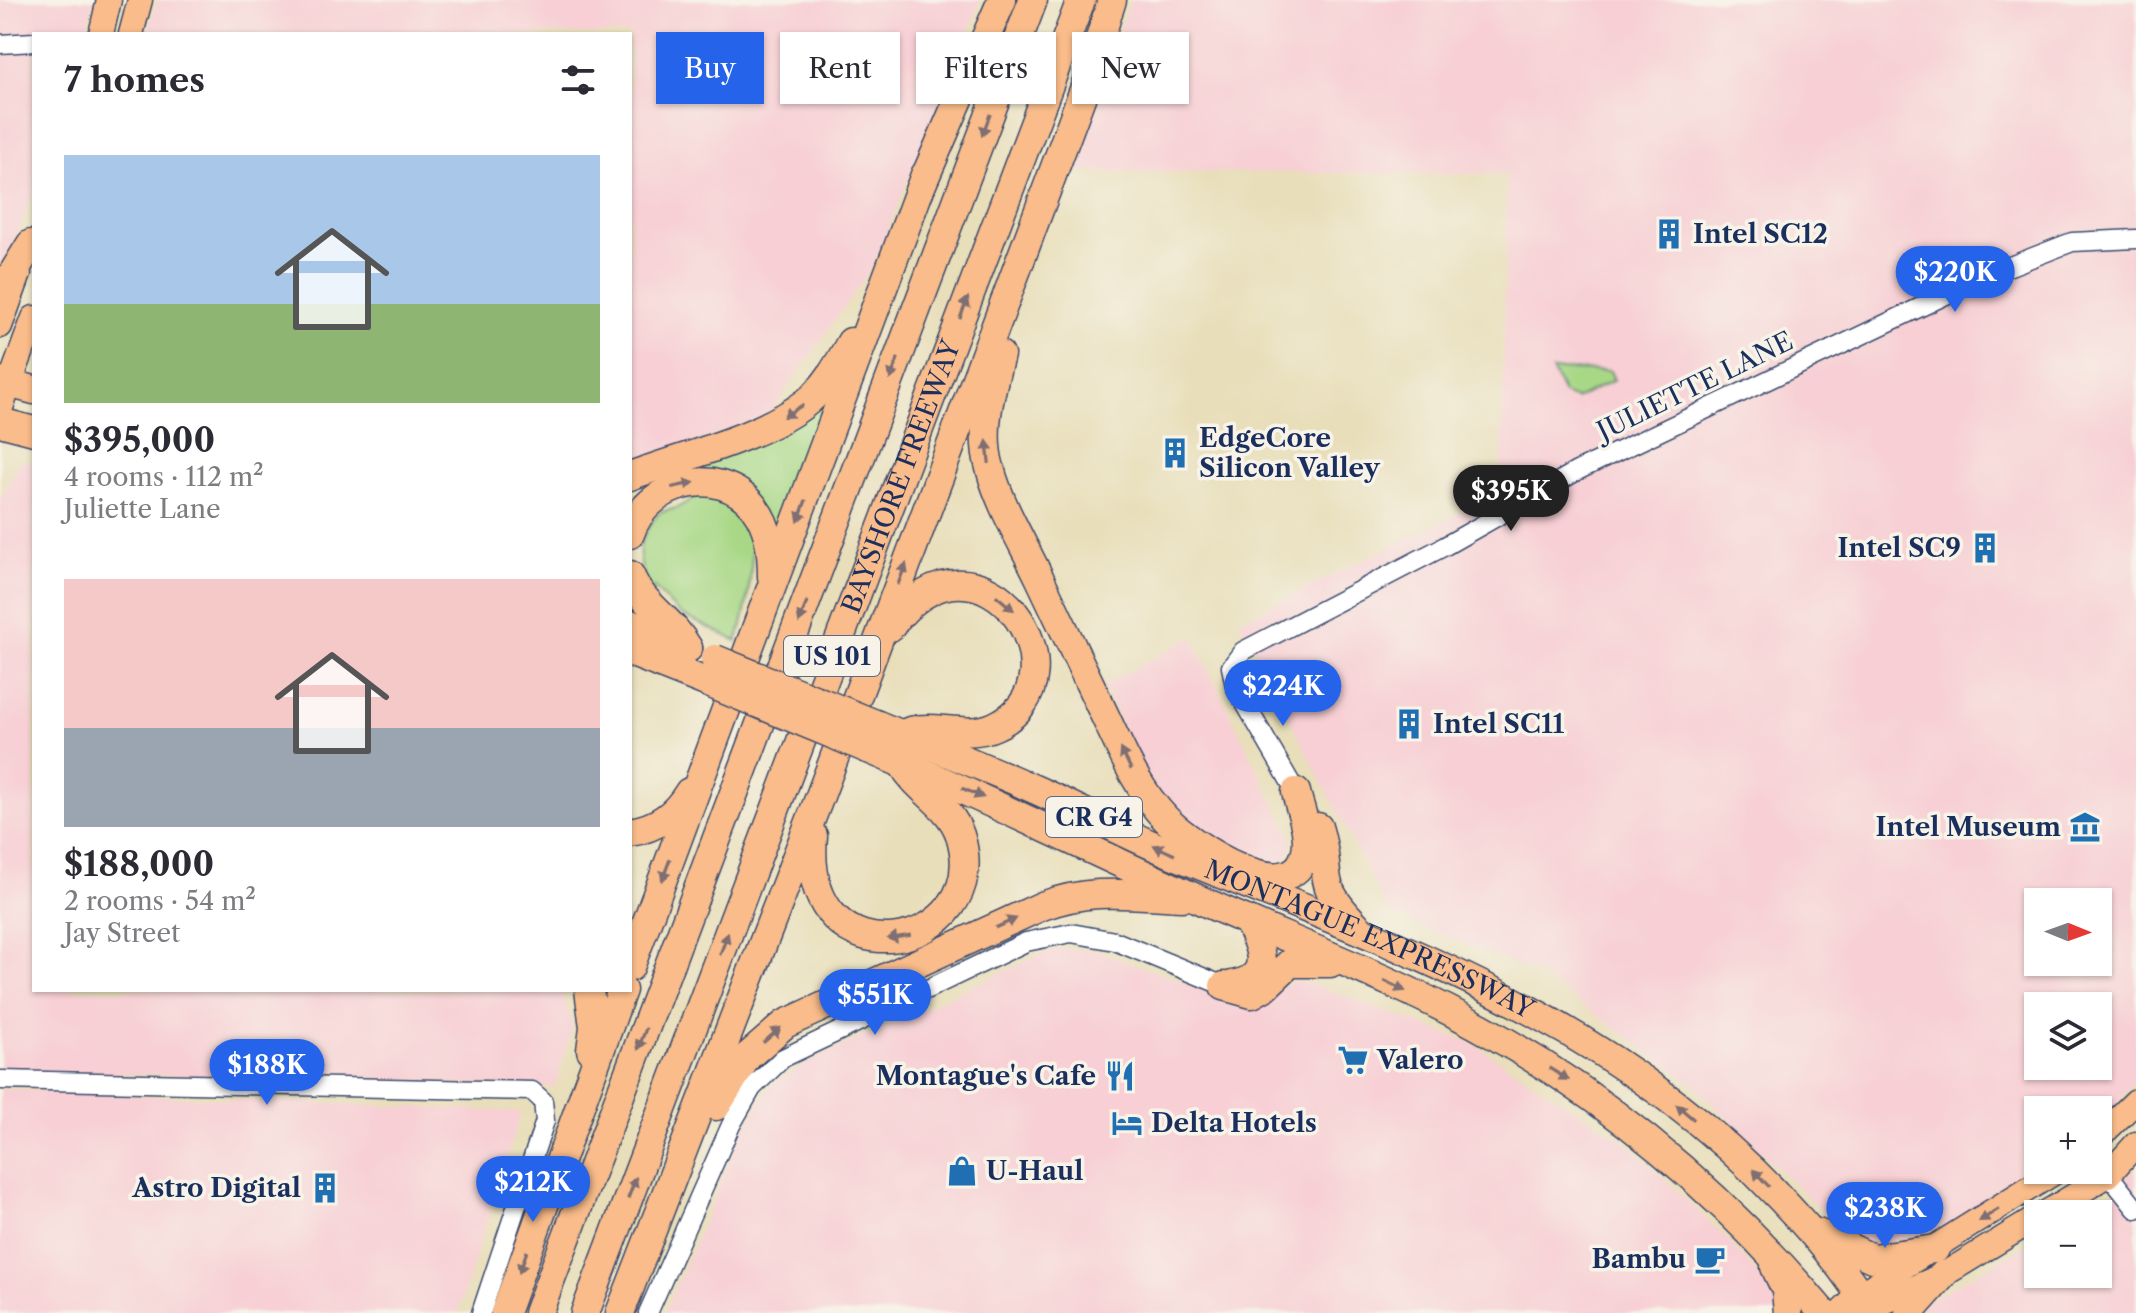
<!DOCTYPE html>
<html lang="en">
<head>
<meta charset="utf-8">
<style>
	body { margin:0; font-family:"Libre Caslon Text",serif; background:#f2f2f3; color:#2b2b33; height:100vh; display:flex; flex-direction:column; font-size:30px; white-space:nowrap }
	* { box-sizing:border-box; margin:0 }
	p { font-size:26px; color:#7c7c81 }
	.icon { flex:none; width:44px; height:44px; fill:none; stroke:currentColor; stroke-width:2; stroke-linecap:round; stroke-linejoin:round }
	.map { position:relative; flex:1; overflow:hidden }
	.panel { position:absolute; left:32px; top:32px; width:600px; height:960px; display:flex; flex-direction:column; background:#fff; border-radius:0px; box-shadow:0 2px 6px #0004 }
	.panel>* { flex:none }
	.banner { position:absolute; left:656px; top:32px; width:760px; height:72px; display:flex; gap:16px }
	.needle { width:52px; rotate:91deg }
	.buttons { position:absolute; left:2024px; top:888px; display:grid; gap:16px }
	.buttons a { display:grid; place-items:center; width:88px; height:88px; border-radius:0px; background:#fff; box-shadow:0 2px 6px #0004; font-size:40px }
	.price { position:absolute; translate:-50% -68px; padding:0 18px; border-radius:28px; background:#2563eb; color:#fff; font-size:26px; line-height:52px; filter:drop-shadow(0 2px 4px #0008) }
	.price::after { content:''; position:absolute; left:50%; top:48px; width:24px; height:18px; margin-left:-12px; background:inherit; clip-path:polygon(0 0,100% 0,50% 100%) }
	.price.on { background:#222; color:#fff }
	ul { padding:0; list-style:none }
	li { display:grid; align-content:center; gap:16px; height:424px; padding:0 32px }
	li span { display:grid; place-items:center; height:248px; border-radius:0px; color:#555 }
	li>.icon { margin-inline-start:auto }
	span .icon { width:144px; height:144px; fill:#fffc; stroke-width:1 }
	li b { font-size:34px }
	h2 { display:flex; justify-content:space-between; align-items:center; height:96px; padding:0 32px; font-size:34px }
	.pill { padding:0 28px; border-radius:0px; background:#fff; box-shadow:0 2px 6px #0004; font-size:28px; line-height:72px }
	.pill.on { background:#2563eb; color:#fff }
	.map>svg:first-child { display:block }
	.built { fill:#f7cfd4; fill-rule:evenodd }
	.green { fill:#a8d886; stroke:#628472; stroke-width:2 }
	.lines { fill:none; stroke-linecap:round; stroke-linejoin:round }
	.minor-casing { stroke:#3a496c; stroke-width:21 }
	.major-casing { stroke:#3a496c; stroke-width:27 }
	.highway-casing { stroke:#3a496c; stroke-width:31 }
	.minor { stroke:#fff; stroke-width:18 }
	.major { stroke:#f9bc8a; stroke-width:24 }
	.highway { stroke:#f9bc8a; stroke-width:28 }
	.highway-bridge-casing { stroke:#3a496c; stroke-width:31; stroke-linecap:butt }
	.highway-bridge { stroke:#f9bc8a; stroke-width:28 }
	.oneway { fill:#7f6e72 }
	.labels { text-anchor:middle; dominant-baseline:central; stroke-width:7; stroke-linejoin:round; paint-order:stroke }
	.shield { fill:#f7f3e8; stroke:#5d6a87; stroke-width:2 }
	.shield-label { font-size:24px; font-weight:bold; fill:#1b2f5e }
	.poi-label { font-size:26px; font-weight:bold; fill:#1b2f5e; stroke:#f7f3e8; text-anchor:start }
	.street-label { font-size:26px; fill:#1b2f5e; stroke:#f7f3e8 }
</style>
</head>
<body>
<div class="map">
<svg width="2136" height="1313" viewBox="0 0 2136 1313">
	<rect width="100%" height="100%" fill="#f7f3e8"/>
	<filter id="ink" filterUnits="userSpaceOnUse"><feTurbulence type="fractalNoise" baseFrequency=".0125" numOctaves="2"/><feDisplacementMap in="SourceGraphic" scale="16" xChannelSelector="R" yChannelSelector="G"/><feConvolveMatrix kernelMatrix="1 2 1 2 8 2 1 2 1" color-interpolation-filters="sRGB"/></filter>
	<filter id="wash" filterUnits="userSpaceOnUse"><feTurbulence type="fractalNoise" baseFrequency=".006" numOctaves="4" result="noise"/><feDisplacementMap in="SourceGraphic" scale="32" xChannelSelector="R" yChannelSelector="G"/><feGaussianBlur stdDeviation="1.8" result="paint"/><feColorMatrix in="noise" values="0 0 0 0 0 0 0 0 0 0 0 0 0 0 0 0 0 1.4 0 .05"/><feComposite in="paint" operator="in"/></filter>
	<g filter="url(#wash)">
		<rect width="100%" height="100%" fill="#e8deb9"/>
		<path class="built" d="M0,0H95L85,34H34V190L13,245L0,266Z
			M158,0H981L873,266L769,414L630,468V34H146Z
			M1130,0H2136V1078L2098,1129V1110H2038V1170L1886,1275L1691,1082L1539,974L1390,914L1239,621L1501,493L1507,174L1071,171ZM2038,902H2098V962H2038ZM2038,1006H2098V1066H2038Z
			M21,459L34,464V990H561L573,1026L555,1087L0,1070V501Z
			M1192,637L1293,841L1287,857L1272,866L1231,849L1153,790L1103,686Z
			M1053,949L1094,950L1249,1005L1297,979L1472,1043L1627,1143L1731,1243L1791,1313H664L745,1126L773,1083L814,1059Z
			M0,1089L521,1112L458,1313H0Z
			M2136,1167V1313H1918L1925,1302L2038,1239V1274H2098V1214H2082L2102,1203Z"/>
		<path class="green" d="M1552,370L1610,371L1614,380L1576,399L1564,394Z
			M839,389L784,537L689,465Z
			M699,495C716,496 739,504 747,521C759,547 746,615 737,641L680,614L654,588L650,590C634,555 636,542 660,512L677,508Z"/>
	</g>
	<g filter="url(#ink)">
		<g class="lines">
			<g class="minor-casing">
				<path id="minor" d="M0,44L34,42
					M1296,792L1235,686L1231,667L1243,651L1445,546L1577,471L1992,273L2072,242L2136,239
					M0,1080L532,1091L543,1101L545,1121L481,1313
					M2098,1161L2136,1209
					M648,1313L731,1125L752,1088L783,1058L1026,942L1071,933L1115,941L1224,986"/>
			</g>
			<g class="major-casing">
				<path id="major" d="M101,34L109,0
					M131,34L140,0
					M0,326L19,274
					M0,410L34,318
					M2098,1138L2136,1101
					M2044,1214L2108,1175L2136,1144
					M1840,1313L1860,1294L2058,1170
					M1860,1313L1943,1275L2038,1217"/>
			</g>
			<g class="highway-casing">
				<g id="highway">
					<path d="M919,191L1002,0"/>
					<path d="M0,294L31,244"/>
					<path d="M1000,355C991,391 979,431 990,468C1000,506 1023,543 1040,579C1061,624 1083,670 1105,716C1122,752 1138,790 1166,819C1189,843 1293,914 1306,851C1310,832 1300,810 1296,792"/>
					<path d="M0,381L34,390"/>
					<path d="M0,422L34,431"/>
					<path d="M630,476C682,457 765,436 807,402C826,387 839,363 851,342"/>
					<path d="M630,534C646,483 718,462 754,507C770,528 772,552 772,577"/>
					<path d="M630,575C642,605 673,620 688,648"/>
					<path d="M630,624L688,648"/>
					<path d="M890,627C983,503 1094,681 995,726C967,739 938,724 910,731"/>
					<path d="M630,652L706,682"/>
					<path id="s1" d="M878,725C930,746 983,766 1034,789C1084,811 1132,838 1182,858C1402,948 1614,1021 1781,1199C1814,1234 1847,1271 1871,1313"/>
					<path d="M868,749C980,795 1087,849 1198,899C1296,943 1400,981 1494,1035C1621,1107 1729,1201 1823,1313"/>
					<path d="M1318,827C1334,878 1312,879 1356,925"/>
					<path d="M630,832C657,828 675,815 689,792"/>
					<path d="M813,836C799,992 997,951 960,835C950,805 919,792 903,765"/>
					<path d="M630,967L925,175"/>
					<path d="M1232,985C1275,978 1261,947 1247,920"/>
					<path d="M1224,986L1252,994L1266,986L1290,963H1330"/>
					<path d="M589,990L594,1027L591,1050"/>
					<path d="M716,1106L747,1057L785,1024L1042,906C1094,887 1129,895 1182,897"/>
					<path d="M1818,1233L1872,1258L1935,1249"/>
					<path d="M1775,1267L1786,1290L1788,1313"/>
					<path d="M505,1313L622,990"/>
					<path d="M538,1313L1033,0"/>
					<path id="s2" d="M585,1313L1081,0"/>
					<path d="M620,1313L820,796L1085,87L1112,0"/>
					<path d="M1909,1313L1943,1275"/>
				</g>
			</g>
			<use href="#minor" class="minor"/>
			<use href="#major" class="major"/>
			<use href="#highway" class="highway"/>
			<g class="highway-bridge-casing">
				<path id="highway-bridge" d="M715,659L878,725
					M706,682L868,749"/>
			</g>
			<use href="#highway-bridge" class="highway-bridge"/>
		</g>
		<defs><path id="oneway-solid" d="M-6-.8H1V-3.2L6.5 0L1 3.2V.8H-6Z" transform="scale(2)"/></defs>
		<g class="oneway">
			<use href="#oneway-solid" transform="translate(986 125) rotate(111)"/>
			<use href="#oneway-solid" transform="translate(964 308) rotate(-69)"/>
			<use href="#oneway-solid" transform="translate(894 369) rotate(111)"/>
			<use href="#oneway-solid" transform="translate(793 411) rotate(148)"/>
			<use href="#oneway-solid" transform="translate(988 452) rotate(-96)"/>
			<use href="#oneway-solid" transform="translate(683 485) rotate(-12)"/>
			<use href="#oneway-solid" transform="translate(802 511) rotate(110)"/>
			<use href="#oneway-solid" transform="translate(902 574) rotate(-69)"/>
			<use href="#oneway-solid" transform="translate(1005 603) rotate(40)"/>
			<use href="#oneway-solid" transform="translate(803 612) rotate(111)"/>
			<use href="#oneway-solid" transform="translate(1126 759) rotate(-116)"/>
			<use href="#oneway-solid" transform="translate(973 793) rotate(23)"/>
			<use href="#oneway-solid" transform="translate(1164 850) rotate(-155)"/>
			<use href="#oneway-solid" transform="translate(666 870) rotate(110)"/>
			<use href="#oneway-solid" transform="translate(1006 923) rotate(-24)"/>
			<use href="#oneway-solid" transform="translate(899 937) rotate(171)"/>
			<use href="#oneway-solid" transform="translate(724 944) rotate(-69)"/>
			<use href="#oneway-solid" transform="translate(1395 986) rotate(26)"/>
			<use href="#oneway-solid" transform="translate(772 1035) rotate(-41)"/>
			<use href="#oneway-solid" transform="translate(642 1039) rotate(111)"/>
			<use href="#oneway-solid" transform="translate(1559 1074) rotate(31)"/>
			<use href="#oneway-solid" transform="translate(1685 1112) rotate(-140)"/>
			<use href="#oneway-solid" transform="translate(1761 1178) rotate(-133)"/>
			<use href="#oneway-solid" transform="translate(632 1188) rotate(-69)"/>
			<use href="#oneway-solid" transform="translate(1989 1215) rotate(148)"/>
			<use href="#oneway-solid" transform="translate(523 1262) rotate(110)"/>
		</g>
	</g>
	<defs>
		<g id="building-bare" transform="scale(2.4)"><path d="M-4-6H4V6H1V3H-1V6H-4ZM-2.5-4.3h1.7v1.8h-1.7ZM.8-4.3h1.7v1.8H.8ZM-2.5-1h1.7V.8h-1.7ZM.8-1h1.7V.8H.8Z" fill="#1f6fb2" stroke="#f7f3e8" stroke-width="2.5" paint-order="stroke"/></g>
		<g id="museum-bare" transform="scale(2.4)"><path d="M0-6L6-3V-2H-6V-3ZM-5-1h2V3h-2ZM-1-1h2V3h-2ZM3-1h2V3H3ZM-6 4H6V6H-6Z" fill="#1f6fb2" stroke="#f7f3e8" stroke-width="2.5" paint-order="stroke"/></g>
		<g id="supermarket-bare" transform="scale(2.4)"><path d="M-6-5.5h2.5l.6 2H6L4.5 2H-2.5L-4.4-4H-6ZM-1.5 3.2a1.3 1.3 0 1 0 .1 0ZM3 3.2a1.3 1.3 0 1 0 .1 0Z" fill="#1f6fb2" stroke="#f7f3e8" stroke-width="2.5" paint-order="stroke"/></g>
		<g id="restaurant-bare" transform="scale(2.4)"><path d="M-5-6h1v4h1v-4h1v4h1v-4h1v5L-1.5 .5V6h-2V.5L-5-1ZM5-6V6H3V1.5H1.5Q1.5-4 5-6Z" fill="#1f6fb2" stroke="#f7f3e8" stroke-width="2.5" paint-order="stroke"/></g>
		<g id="hotel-bare" transform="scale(2.4)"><path d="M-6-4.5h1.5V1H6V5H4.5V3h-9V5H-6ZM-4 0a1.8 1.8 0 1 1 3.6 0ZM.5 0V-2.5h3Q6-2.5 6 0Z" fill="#1f6fb2" stroke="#f7f3e8" stroke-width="2.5" paint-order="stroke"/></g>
		<g id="shop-bare" transform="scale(2.4)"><path d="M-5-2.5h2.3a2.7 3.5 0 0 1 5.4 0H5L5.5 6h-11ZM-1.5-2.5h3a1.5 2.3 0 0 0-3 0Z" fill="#1f6fb2" stroke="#f7f3e8" stroke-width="2.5" paint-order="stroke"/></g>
		<g id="cafe-bare" transform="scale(2.4)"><path d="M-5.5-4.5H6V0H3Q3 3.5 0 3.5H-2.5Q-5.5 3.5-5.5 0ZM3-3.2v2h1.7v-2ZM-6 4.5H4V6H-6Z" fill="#1f6fb2" stroke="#f7f3e8" stroke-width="2.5" paint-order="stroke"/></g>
	</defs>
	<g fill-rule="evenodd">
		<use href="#building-bare" x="1669" y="234"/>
		<use href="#building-bare" x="1175" y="453"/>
		<use href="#building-bare" x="1985" y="548"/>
		<use href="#building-bare" x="1409" y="724"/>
		<use href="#museum-bare" x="2085" y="827"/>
		<use href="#supermarket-bare" x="1353" y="1060"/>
		<use href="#restaurant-bare" x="1120" y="1076"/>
		<use href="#hotel-bare" x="1127" y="1123"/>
		<use href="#shop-bare" x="962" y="1171"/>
		<use href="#building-bare" x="325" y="1188"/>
		<use href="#cafe-bare" x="1710" y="1259"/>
	</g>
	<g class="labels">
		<g class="shield">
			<rect x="784" y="636" width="96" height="40" rx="6"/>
			<rect x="1046" y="797" width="96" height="40" rx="6"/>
		</g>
		<g class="shield-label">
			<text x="832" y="656">US 101</text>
			<text x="1094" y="817">CR G4</text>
		</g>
		<g class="poi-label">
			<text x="1693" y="234">Intel SC12</text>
			<text x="1199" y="438">EdgeCore<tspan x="1199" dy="30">Silicon Valley</tspan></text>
			<text x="1961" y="548" text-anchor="end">Intel SC9</text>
			<text x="1433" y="724">Intel SC11</text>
			<text x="2061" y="827" text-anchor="end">Intel Museum</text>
			<text x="1377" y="1060">Valero</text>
			<text x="1096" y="1076" text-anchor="end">Montague's Cafe</text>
			<text x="1151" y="1123">Delta Hotels</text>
			<text x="986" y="1171">U-Haul</text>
			<text x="301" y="1188" text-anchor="end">Astro Digital</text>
			<text x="1686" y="1259" text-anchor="end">Bambu</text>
		</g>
		<g class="street-label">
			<text transform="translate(1695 386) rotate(-26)">JULIETTE LANE</text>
			<text stroke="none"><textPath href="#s2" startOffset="894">BAYSHORE FREEWAY</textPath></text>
			<text stroke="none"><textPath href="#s1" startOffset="536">MONTAGUE EXPRESSWAY</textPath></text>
		</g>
	</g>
</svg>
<div class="buttons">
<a><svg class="needle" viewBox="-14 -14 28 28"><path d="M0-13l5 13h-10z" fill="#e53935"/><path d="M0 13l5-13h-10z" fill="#7c7c81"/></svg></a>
<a><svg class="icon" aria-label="layers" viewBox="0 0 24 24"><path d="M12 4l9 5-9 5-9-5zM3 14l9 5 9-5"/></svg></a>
<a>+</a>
<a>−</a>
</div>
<b class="price" style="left:1955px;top:314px">$220K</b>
<b class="price on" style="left:1511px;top:533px">$395K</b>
<b class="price" style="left:1283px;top:728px">$224K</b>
<b class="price" style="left:875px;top:1037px">$551K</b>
<b class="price" style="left:267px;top:1107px">$188K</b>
<b class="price" style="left:533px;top:1224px">$212K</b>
<b class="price" style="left:1885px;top:1250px">$238K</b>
<div class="banner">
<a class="pill on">Buy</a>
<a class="pill">Rent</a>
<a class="pill">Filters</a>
<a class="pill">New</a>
</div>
<section class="panel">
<h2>7 homes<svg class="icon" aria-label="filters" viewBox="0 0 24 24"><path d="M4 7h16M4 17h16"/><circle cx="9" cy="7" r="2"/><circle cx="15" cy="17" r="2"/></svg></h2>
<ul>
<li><span style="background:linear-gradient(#a9c7e8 60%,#8fb573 0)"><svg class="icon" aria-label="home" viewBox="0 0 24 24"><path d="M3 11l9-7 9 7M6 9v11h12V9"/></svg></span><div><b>$395,000</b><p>4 rooms · 112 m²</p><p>Juliette Lane</p></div></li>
<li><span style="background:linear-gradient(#f6c9c9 60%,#9aa5b1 0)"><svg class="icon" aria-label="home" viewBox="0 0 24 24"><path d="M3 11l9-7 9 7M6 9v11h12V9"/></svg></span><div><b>$188,000</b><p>2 rooms · 54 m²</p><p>Jay Street</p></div></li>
</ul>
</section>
</div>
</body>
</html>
